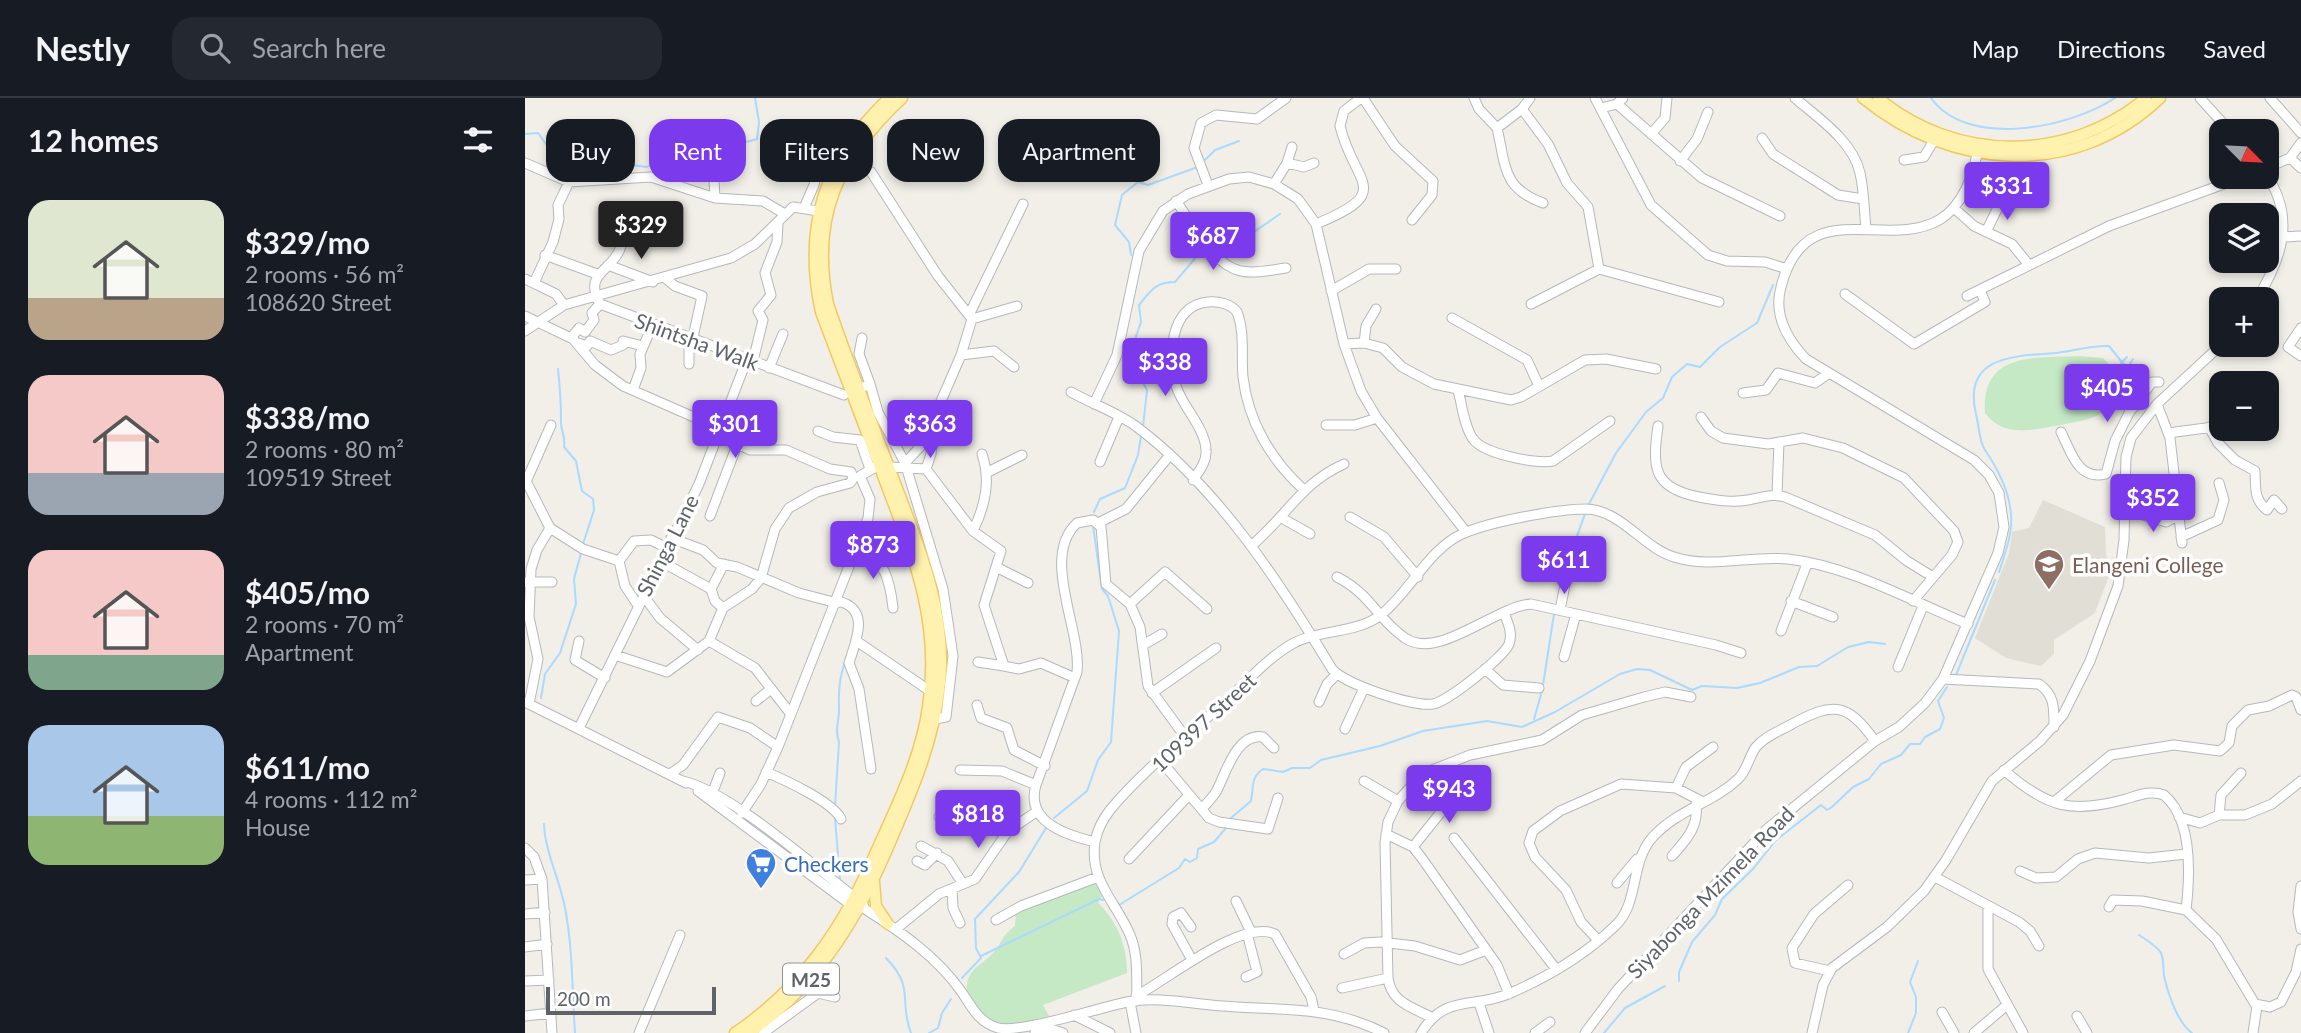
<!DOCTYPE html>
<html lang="en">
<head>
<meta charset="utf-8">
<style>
	body { margin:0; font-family:Lato,sans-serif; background:#242831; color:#f1f3f6; height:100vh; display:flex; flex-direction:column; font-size:26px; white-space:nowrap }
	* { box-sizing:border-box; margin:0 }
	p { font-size:23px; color:#9ea1a6 }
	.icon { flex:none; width:38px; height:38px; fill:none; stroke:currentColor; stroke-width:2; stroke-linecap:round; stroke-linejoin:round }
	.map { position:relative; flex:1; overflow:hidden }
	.sheet { display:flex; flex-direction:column; background:#171b24; width:525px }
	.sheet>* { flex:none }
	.hud { position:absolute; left:21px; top:21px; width:665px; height:63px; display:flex; gap:14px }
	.needle { width:46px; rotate:114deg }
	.buttons { position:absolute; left:1684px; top:21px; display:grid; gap:14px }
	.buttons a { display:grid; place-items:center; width:70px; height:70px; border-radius:14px; background:#171b24; box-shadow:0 4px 10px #0003; font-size:35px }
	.scale { position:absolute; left:21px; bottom:18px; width:170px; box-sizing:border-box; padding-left:7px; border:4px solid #5f6368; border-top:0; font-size:19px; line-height:24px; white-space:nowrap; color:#5f6368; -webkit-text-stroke:5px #fff; paint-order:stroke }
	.price { position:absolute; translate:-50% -60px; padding:0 16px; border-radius:7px; background:#7c3aed; color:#fff; font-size:23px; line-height:46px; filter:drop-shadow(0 2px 4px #0008) }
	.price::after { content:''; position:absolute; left:50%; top:42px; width:21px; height:16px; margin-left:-10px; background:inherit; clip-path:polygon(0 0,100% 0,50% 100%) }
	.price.current { background:#222; color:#fff }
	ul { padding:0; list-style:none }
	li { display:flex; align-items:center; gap:21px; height:175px; padding:0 28px }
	li span { display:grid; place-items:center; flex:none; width:196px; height:140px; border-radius:21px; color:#555 }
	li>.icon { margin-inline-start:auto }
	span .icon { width:84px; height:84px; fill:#fffc; stroke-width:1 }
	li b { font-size:30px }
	h2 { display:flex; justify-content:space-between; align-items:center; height:84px; padding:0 28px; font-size:30px }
	.chip { padding:0 24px; border-radius:21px; background:#171b24; box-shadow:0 4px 10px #0003; font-size:24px; line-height:63px }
	.chip.current { background:#7c3aed; color:#fff }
	header { display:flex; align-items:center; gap:42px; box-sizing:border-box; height:98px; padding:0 35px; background:#171b24; border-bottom:2px solid #363941 }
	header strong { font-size:33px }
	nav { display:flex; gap:38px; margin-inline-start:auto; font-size:24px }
	.search { width:490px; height:63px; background:#242831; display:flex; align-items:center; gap:18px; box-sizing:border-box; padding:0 24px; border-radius:21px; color:#9ea1a6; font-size:26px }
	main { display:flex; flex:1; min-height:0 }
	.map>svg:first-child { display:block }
	.education { fill:#e1ded6 }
	.green { fill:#c5e8c5 }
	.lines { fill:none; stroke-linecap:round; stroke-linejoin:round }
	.stream { stroke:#aadaff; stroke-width:2 }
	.minor-casing { stroke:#b5b8bc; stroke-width:11 }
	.major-casing { stroke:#f2c960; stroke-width:13 }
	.minor { stroke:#fff; stroke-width:9 }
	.major { stroke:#fff2af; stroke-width:10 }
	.labels { text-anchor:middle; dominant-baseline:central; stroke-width:7; stroke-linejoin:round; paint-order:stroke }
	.shield { fill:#fff; stroke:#8f9295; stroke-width:2 }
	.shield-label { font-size:19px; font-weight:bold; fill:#5f6368 }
	.street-label { font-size:21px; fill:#5f6368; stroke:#fff }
	.education-label { font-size:21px; fill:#785e54; stroke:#fff; text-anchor:start }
	.shop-label { font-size:21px; fill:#366cbe; stroke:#fff; text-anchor:start }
</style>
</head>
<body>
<header>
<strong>Nestly</strong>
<div class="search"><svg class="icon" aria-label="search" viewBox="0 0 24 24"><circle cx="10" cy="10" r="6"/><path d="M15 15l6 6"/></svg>Search here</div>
<nav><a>Map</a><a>Directions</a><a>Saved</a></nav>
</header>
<main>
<section class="sheet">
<h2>12 homes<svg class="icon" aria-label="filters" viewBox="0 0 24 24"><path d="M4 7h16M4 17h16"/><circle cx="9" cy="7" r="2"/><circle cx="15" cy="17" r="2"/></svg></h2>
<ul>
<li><span style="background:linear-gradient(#dfe7d0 70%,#b9a48a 0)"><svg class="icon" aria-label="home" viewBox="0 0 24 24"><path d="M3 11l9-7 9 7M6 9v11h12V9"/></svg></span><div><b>$329/mo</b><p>2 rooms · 56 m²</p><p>108620 Street</p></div></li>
<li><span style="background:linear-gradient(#f6c9c9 70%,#9aa5b1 0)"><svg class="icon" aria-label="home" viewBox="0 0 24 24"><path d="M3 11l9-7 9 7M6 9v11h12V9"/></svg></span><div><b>$338/mo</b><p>2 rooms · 80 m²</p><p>109519 Street</p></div></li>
<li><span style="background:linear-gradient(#f6c9c9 75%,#7fa58c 0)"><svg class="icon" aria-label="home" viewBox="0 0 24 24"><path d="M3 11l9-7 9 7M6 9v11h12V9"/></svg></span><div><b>$405/mo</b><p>2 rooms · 70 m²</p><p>Apartment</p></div></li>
<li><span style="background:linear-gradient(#a9c7e8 65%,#8fb573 0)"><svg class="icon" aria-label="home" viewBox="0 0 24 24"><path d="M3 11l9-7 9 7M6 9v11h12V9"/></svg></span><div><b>$611/mo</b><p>4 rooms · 112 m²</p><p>House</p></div></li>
</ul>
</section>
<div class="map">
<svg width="1776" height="935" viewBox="0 0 1776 935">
	<rect width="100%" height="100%" fill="#f1efe8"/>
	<path class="education" d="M1518,402L1580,429L1581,456L1587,470L1570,515L1529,542V556L1516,568L1481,560L1450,540L1484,455L1487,434L1504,430Z"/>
	<path class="green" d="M1554,258L1578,260L1585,267L1588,303C1578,321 1555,323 1536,327C1509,331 1479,341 1460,315C1456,254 1509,260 1554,258Z
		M569,783L577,798L573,805C593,824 602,848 602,875L518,907L524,918C511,921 495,927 481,926C465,925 438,903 442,886C444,871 457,866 466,857C476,848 477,836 490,828L491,814Z"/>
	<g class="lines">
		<path class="stream" d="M1406,0C1442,51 1545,30 1590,0
			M0,36L13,35L43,77L76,63L122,69L145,56L184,65
			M191,61L199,50L232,41L234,24L230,0
			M679,63L690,52L714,43
			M692,146L726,136L755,116
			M606,157L604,144L590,127L597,97L613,84L623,87L670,70
			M1596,265L1602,259
			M1603,269L1608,261
			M33,271C35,289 36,304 36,322C35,332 41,338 39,349L51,363L57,393L68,401L69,412L58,446
			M618,329L622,292L608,267L606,253L616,224L614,207C626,192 631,184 650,184L678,151
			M1064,406L1091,355L1121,314L1138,300L1147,279L1162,266L1175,269L1195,249L1232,225L1248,187
			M569,414L575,401L600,390L613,357L616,338
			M1039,474L1060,416
			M1474,474C1480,456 1488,434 1486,416C1484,392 1473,371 1460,352C1454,344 1454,327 1451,316C1437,258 1489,258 1531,255C1549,253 1566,247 1584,248L1609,279L1618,277
			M1431,577L1470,482
			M1018,587L1029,516
			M16,600L20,576L35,555L51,506L49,481L56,455
			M1009,621L1017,593
			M310,708L314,644C309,632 315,621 314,609C313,586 316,574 324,552
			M310,720L315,782
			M529,720L562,693L573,662L586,644L594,533L583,498L577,491L568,428
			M706,720L726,703C729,689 725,680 738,671L758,674L767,670H785L796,662L855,648L898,633L962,623L997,629L1030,614L1095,576L1112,571L1125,572L1167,592L1177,588L1212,590L1235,585L1274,569L1292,568L1323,549L1344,544L1360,546
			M19,726C20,754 35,782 40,810C48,851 47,893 50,935
			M594,807L654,770L660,761L665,764L672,760L673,751L689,744L701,730
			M1614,837C1620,841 1633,849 1636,855C1640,864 1637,873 1640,882C1644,898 1653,925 1667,935
			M456,858L574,801L578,802
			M361,860C391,891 373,902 386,935
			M437,880L456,860L451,850L450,821L494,774L521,730
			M1154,883V874L1167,844L1190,817L1197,801L1228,771L1251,742L1296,707L1302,712L1307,709L1328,689L1344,681L1356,666L1376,657L1385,646H1395L1400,639L1415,631L1419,620L1413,603L1422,589
			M404,935L413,930L417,915L426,901
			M1079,935L1100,910L1140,888
			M1383,935L1391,915V899L1385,884L1393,863"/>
		<g class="minor-casing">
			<path id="minor" d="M838,0L870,48L908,83L907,97L887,122
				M949,0L954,11L972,30
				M1005,0L997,11L972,30C981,68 977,90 1018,105
				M1070,0L1126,107L1183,157L1202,163L1240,164L1262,171
				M1270,0C1293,20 1328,43 1335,75C1339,92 1339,112 1341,130
				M1675,0L1705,33
				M1745,0L1776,35
				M1092,6L1177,80L1255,118
				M1076,10L1092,6L1098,0
				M997,11L1023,46L1042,85L1063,109L1074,171
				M1126,36L1140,20L1142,0
				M1237,40L1248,56L1313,97L1338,101
				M187,45L190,100
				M1765,60L1776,70
				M1379,62L1399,59L1408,44
				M1155,63L1172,41L1183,14
				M0,65L44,84L126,79L190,100L238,103L260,116
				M762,65L779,69L789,65
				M1741,70L1765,60L1776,45
				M346,74L413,178L447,221L436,257
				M749,86L762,65L767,49
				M683,87L669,50L676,25L691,17L732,21L761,0
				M651,103C667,125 687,167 716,173C730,176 746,172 761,170
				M279,110L289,87L298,50
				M1429,110L1449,128L1487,146L1504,167
				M791,126C871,93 829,87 815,28L819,13L836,0
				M97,133C96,139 97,146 95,151C86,174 58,175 75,206L319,297
				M1461,134L1477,101
				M1759,139L1776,138
				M20,157L72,176
				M83,167L128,184
				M1074,171L1194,204
				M140,180L150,188L177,198L168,239
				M0,181L31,196L39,207
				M9,185L28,144L34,121L33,107L44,84
				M806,193L844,171H871
				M1320,196L1389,246L1460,204L1455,192
				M1442,198L1584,128L1718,79
				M1732,201C1757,160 1771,120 1741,76
				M1006,206L1074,171
				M444,217L498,106
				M0,218L48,241L70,267L98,288L196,331
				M927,220L1002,262L1014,288
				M447,221L492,208
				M0,233L39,207L206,160L230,146L268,109L300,114
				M46,240L54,230L60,234L69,222L67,215L75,206
				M337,240L334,256L345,286
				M53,245L62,248L65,243L86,252L98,247V243L118,248
				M839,245L841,228L851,211
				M819,246L839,245L858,250L877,269L909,286L986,302L996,299L1060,262L1081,261L1131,271
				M1776,258L1763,249L1776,230
				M228,263L238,222L233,213L246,197L240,175L252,144L253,125
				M164,266V238
				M244,270L258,236
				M108,292L116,270L115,256L128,226
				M933,292C937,307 939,328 948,341C959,356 1010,366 1028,363L1085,323
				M329,293L345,286L353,314L380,365L418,491L428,558L421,619L410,621
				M546,294C567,306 592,314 612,329C694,391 755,485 807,571C819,586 888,609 908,606C922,604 979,559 984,546C988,535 983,525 979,515
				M1218,295L1241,292L1253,275L1290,285L1304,275
				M569,306L592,257L614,153L638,113L663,96L704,81L724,79L749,86L773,101L791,126L819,246L836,293L852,320L941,434
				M1632,306L1645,340L1657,445
				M1176,319L1186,333L1198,340L1243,346L1278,340L1318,350L1379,380L1429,433L1433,444L1427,457L1388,503
				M801,327H830L852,320
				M1133,328C1127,370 1128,390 1174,399C1191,402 1206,405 1223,402C1236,400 1247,395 1260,399L1350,437L1382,463L1408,479
				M1684,329L1693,345L1710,362L1730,373C1731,388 1728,401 1742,412L1749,402L1757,411
				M293,333L308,339L335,342L345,371
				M1536,334C1546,354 1553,383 1581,376L1590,343L1604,315L1627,284H1634
				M1643,335L1696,328
				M575,364L594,319
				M380,365L407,336
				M364,369L401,371
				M401,371L448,433L476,453L459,507L479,568L494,571L516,565L550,580
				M401,371L406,356L410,317L436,257L469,253L489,269
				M463,374L497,357
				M668,382C674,373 682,364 681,352C680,329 658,310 651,288C642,259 645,207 683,204C694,203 706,206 712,214C720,234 716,258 718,279C723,323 746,362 778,391
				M2,385L25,430L58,451L94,463
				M0,386L26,327
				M1252,397L1254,344
				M1599,411L1641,424L1653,417
				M185,418L212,347
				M825,419L859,439L893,479
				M757,420L785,436
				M573,425L601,411L644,358
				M448,433C460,408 466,383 457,356
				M1656,439L1693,422L1699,402L1694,385
				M146,440L178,452L192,465L212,469L274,495L312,505
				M333,448C360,461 365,483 368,510
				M726,448C761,419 776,385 819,366
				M94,463L109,443L126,442L142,450
				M94,463L100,488L112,506
				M137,464L186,491L190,503L198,510
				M471,469L503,485
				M812,479C847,497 851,520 880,540C913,563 969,509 1006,506L1191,547L1216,555
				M0,484H27
				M186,491L199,466
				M118,497L135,520L173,552
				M313,503C346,511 331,542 324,565L334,591L346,671
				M1266,503L1308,519
				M605,506L640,474L682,511
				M1035,512L1042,477
				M1256,533L1282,466
				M54,543L50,562L80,580
				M184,543L230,570L265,615
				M333,544L405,593
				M618,547L637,536
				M90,557L142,574L184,543L198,510L227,491L236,480L250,431L264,410L292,394L325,385L328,381L326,374L305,371L261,352H225L194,337
				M1039,559L1051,516
				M453,564L479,568
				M1373,569L1398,508
				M960,571L978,587L1014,590
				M1418,581L1514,586C1530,597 1529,611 1529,629
				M627,595L691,550
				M231,603L246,591
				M0,604L161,685
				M794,604L802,586L811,577
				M4,606L13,561L4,519L6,471L12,452L25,430
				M452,607L456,620L482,630L489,652L520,668
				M54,630L174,386L222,261
				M820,631L839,590
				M636,663L684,720L694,724L743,731L753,700
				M435,672L477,673L511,687
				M1479,672C1522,710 1547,716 1601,701C1614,697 1626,692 1639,697C1668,721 1665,778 1661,812
				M241,674C260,682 308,704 316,721
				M145,676L158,667L193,619L225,630L253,649
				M158,683C208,695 293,772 337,805L340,811C376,834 411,858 436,893C447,909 453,924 473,930C497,935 573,910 602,904C633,898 667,906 698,908C757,913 804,907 859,935
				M839,683L873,703
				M1151,690L1161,669L1188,649
				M173,693L330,810
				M187,696L195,675
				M1529,704L1586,657L1649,647L1695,653L1704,645L1707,628L1723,612L1744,608L1767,597L1771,599L1776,612
				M677,711C681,706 687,700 691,694C700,678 711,634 738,639L749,650
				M217,715L236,686L253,649L343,420L345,401L335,378L354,367
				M1694,717L1696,697L1716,675
				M414,719L444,732L466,727L483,733
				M1654,719L1675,725L1694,717H1720L1747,706L1776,683
				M861,736L888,749L896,759L972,867L984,896
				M929,740L1031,871
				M570,744C541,737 500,724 511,687L552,574C557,532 515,459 552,425L568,422L576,429L581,486L605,506L615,529L623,588L661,640
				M396,748L423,763L438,786
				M888,749L916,714L954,698
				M0,750L9,759L17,781L27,935
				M1147,758C1161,742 1174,729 1171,706
				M604,761L664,697
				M392,763L400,767L412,755
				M1495,773L1511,780L1531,779L1553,761L1570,755L1624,760L1661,756
				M1410,779L1494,824L1505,833L1514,848
				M0,782L17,781
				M1092,785L1112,761
				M1776,788L1773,814L1776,831
				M427,791L428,810L435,825
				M711,803L726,834
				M1463,808V871L1498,935
				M1584,809L1588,802L1617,803L1661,812L1691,841L1730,906L1745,909L1756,904L1771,874L1776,851
				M0,816L20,814
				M471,822L496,808L573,779
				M666,829L656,815L648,819L647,826L667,862
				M371,831L414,796L450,781L483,733L511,714
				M1073,842L1056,824L1041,792L1010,759L1004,745L1008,733L1035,713L1096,686L1151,690L1176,703
				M0,849L22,846
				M819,856L839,845L855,844L890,848L935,862L961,852
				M1305,873L1270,865L1267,850L1289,816L1323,787
				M721,879L732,874L722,835
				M0,883L24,882
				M817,890L863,880
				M611,898C642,882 717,820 750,836L786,899L789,912
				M612,903C611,881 614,858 605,837C592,805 564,783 570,744C572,733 578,721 585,712C616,674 662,638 699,605C720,586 741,561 767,546C794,531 833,536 857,516C885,493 904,451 937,436C963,424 1032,411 1061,411C1096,412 1117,449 1149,459C1185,471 1226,457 1263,461C1325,468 1386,503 1443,526
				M605,904L611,935
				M954,905L964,935
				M1417,914L1429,935
				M549,917L585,935
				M0,918L26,915
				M1552,918L1562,935
				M906,919C886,909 866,904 863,880L860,745L863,724L873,703L897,676L945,657L1017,642L1057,617L1119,599L1140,594L1166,599
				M114,935L155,837
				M238,935L293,895L310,899
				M510,935L529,932L538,935
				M896,935C921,894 950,912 988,894C1024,878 1062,855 1090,828C1114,806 1105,767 1126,741C1151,712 1188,705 1213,681C1222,673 1224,658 1231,649C1240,638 1255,633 1267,626C1308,604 1322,604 1350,643
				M1010,935L1025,924
				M1060,935L1093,891L1242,731L1350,643L1374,629L1400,605L1418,581L1473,455L1479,429L1474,395L1464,377L1449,362L1281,261C1262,241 1248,217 1256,189C1280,94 1360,153 1414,122C1438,108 1450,75 1453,48
				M1287,935L1298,887L1307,870L1362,829L1399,793L1421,762L1467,683L1515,643L1538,617L1565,563L1593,488L1599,442L1601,359L1606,340L1632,306L1696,247
				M1449,935L1482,907
				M1728,935L1732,908"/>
		</g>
		<g class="major-casing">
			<path id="major" d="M1338,0C1426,72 1549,82 1635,0
				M1353,0C1431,65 1543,65 1621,0
				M349,784L351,808L363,826
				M210,935C278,889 319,828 351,754C372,707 396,660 403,609C416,524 389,460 360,383C339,326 317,270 296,214C277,127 300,61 364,0
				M224,935C289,890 329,827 360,756C384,700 409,646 415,585C422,512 393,446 368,380C346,322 323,265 303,206C285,118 314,59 377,0"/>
		</g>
		<use href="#minor" class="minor"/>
		<use href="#major" class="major"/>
	</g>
	<defs>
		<g id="university-pin" transform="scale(1.575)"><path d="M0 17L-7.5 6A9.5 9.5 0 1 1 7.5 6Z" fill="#8d6e63" stroke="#fff"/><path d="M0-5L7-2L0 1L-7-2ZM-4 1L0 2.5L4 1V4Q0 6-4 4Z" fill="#fff"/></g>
		<g id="supermarket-pin" transform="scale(1.575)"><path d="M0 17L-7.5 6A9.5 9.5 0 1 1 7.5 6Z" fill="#3f7fe0" stroke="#fff"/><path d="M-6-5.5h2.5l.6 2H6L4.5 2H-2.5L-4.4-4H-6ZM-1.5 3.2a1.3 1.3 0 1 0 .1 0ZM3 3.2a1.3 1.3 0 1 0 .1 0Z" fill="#fff"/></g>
	</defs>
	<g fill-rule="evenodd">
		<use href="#university-pin" x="1524" y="466"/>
		<use href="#supermarket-pin" x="236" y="765"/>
	</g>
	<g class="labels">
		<rect class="shield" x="258" y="865.5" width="56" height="31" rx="5"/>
		<g class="shield-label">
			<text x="286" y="881">M25</text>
		</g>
		<g class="street-label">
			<text transform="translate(172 243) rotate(20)">Shintsha Walk</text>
			<text transform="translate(142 447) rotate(-63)">Shinga Lane</text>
			<text transform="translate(678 624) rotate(-43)">109397 Street</text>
			<text transform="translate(1185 794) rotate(-46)">Siyabonga Mzimela Road</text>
		</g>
		<g class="education-label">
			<text x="1547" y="466">Elangeni College</text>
		</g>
		<g class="shop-label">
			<text x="259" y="765">Checkers</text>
		</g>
	</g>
</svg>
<div class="buttons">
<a><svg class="needle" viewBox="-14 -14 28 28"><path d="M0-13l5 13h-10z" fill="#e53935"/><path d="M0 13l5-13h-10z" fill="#9ea1a6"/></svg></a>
<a><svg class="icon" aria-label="layers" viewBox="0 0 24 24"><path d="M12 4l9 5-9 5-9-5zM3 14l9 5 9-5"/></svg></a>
<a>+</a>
<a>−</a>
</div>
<div class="scale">200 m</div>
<b class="price" style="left:1482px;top:124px">$331</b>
<b class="price current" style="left:116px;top:163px">$329</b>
<b class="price" style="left:688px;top:174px">$687</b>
<b class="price" style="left:640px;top:300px">$338</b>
<b class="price" style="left:1582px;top:326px">$405</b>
<b class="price" style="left:210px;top:362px">$301</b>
<b class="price" style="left:405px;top:362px">$363</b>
<b class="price" style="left:1628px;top:436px">$352</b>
<b class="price" style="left:348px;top:483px">$873</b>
<b class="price" style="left:1039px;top:498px">$611</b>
<b class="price" style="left:924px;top:727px">$943</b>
<b class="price" style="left:453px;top:752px">$818</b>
<div class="hud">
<a class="chip">Buy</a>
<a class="chip current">Rent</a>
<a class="chip">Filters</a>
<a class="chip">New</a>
<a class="chip">Apartment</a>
</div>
</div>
</main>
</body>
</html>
